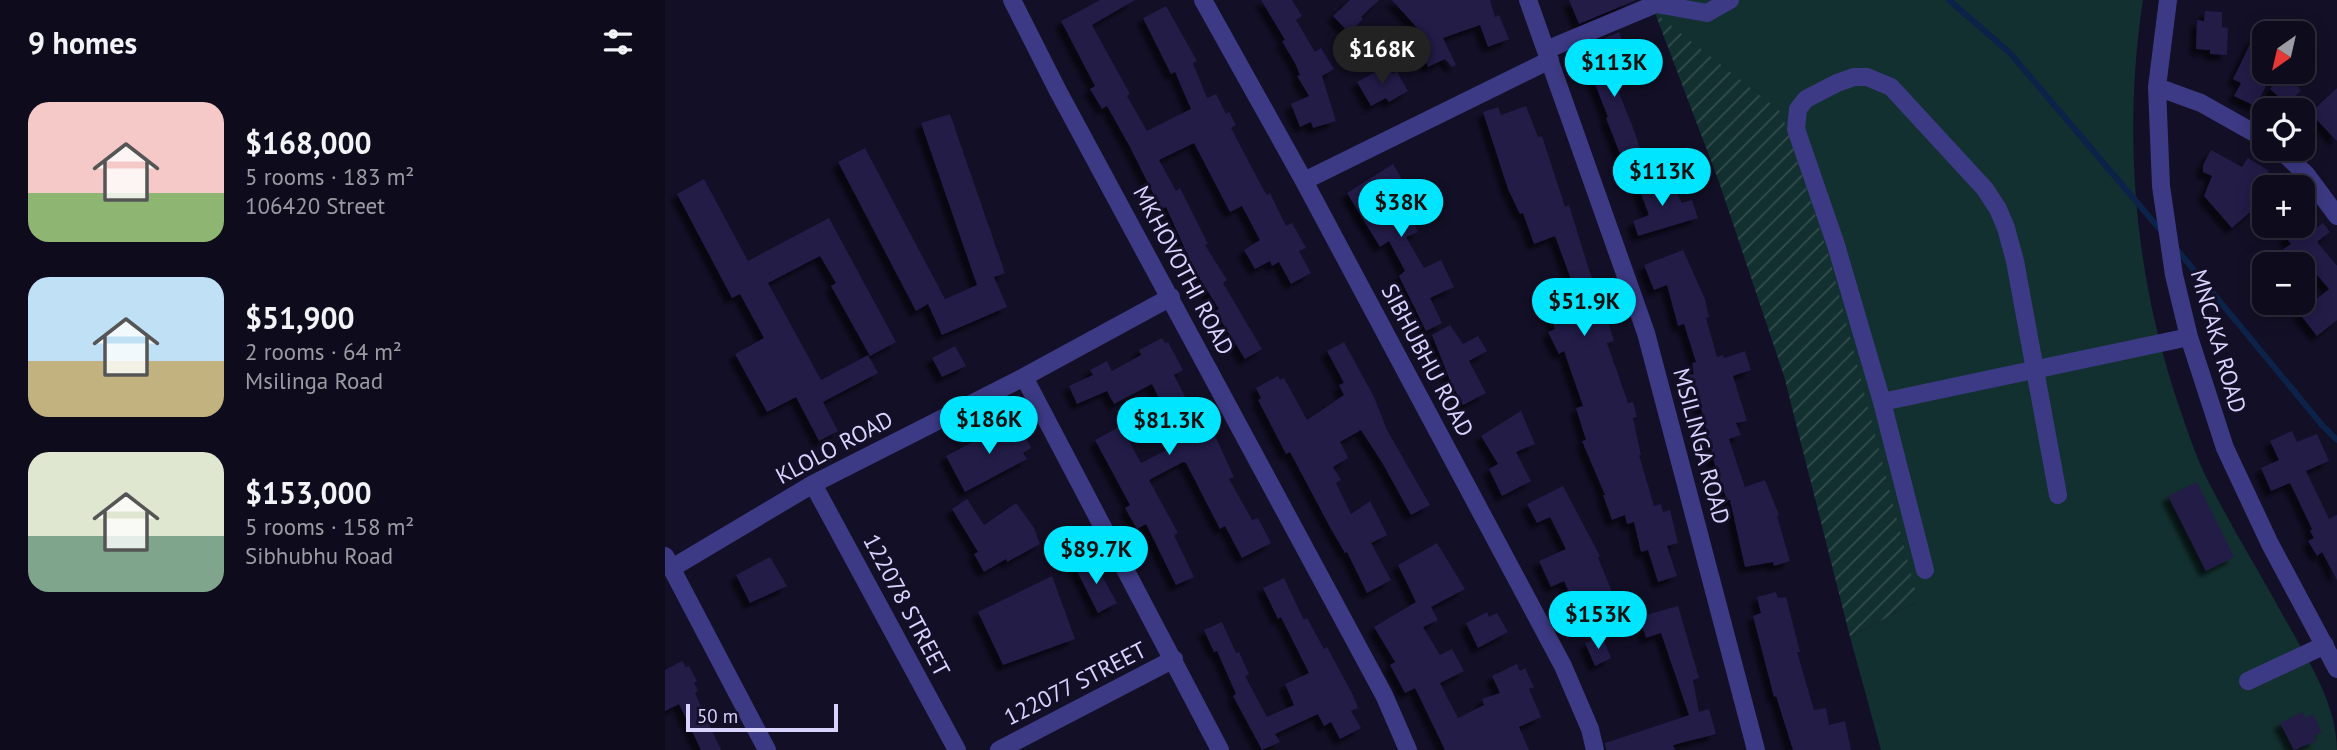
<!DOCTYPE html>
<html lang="en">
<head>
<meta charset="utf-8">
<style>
	body { margin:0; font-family:"PT Sans",sans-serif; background:#1c1929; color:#f1f3f6; height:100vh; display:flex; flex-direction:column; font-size:26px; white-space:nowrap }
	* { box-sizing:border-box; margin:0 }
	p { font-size:23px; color:#9b9ba3 }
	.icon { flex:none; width:38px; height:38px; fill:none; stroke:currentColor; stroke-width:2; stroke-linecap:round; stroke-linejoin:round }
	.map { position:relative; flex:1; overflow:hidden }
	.panel { display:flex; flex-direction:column; background:#0e0b1c; width:665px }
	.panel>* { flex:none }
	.needle { width:46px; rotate:214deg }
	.buttons { position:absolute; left:1587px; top:21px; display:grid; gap:14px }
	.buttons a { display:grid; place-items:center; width:63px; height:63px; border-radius:14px; background:#0e0b1c; box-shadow:0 4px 18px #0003,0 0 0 2px #2e2b3b; font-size:35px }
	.scale { position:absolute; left:21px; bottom:18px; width:152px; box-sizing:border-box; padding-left:7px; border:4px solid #d9d4ff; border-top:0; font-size:19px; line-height:24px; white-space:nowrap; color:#d9d4ff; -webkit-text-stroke:5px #130f26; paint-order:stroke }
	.price { position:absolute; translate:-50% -60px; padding:0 16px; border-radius:24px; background:#00e5ff; color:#111; font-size:23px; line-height:46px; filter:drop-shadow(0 2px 4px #0008) }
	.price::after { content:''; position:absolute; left:50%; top:42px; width:21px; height:16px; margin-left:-10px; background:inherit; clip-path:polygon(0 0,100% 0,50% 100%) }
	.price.active { background:#222; color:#fff }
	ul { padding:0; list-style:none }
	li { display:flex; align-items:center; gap:21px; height:175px; padding:0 28px }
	li span { display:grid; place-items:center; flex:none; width:196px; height:140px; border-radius:21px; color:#555 }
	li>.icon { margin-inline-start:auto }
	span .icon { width:84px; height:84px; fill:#fffc; stroke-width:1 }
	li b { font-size:30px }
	h2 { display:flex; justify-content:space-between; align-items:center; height:84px; padding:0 28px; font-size:30px }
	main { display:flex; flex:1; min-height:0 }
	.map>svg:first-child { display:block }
	.grass { fill:#12302f }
	.garden { fill:url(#garden-furrows) }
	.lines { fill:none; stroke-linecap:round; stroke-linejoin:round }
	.stream { stroke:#0c2248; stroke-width:6 }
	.building { fill:#241b47; filter:url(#shadow) }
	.street { stroke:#3d3a85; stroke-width:18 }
	.labels { text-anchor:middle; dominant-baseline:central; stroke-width:6; stroke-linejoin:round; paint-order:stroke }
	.street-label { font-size:23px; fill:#d9d4ff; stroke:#130f26 }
</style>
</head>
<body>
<main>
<section class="panel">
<h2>9 homes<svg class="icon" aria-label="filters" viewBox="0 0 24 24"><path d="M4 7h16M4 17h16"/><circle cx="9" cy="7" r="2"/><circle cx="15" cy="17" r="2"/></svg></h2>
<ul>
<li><span style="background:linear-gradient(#f6c9c9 65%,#8fb573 0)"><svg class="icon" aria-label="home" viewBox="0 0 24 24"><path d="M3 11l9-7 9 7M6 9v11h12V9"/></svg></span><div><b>$168,000</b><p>5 rooms · 183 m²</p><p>106420 Street</p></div></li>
<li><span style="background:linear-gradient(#bfe0f5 60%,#c2b280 0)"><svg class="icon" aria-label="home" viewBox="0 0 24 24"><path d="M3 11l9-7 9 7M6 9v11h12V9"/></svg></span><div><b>$51,900</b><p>2 rooms · 64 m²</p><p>Msilinga Road</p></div></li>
<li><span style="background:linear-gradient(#dfe7d0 60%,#7fa58c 0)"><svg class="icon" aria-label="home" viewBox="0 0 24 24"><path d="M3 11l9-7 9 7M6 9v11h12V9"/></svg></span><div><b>$153,000</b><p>5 rooms · 158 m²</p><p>Sibhubhu Road</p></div></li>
</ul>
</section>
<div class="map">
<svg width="1672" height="750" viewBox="0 0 1672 750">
	<defs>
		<pattern id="garden-furrows" width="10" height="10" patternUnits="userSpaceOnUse" patternTransform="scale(1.75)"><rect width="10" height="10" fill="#12302f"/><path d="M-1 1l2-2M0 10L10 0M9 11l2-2" fill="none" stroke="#344d4e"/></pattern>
		<filter id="shadow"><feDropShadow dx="-6" dy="6" stdDeviation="2" flood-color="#0009"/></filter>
	</defs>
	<rect width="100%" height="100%" fill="#130f26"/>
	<path class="grass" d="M985,0H1478C1457,137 1470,281 1516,412C1524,435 1532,459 1543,481C1567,528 1595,573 1620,619C1642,658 1672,704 1672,750H1216L1185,637L1253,601Z"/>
	<path class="garden" d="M990,13L1116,112L1165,260L1253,601L1185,637L1119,376L1054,182Z"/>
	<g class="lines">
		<path class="stream" d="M1284,0L1345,53L1498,233
			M1509,246L1657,425L1672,440"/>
	</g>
	<path class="building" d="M435,0H470L427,25L465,94L462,96L482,131L526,109L510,72L506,74L478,18L501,6L532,61L528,63L542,98L551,94L561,114L564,112L571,125L566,128L597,187L602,195L605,193L621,226L627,223L641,248L634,251L646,273L626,284L614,262L607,266L605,261L590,269L579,250L595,240L577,206L565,212L529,143L494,160L511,191L515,188L543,244L540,245L562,280L558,283L597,349L580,359L550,311L554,309L530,271L501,207L496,209L465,147L442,106L437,109L425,89L430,86L396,21Z
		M596,0H627L637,16L631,20L650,52L656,48L669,69L657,76L671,121L648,128L646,122L635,127L626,104L644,96L632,76L635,75L631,65L617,41L620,40Z
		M685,0H714L696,17L698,19L684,33L668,16Z
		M727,0H825L830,17L834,15L844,39L823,47L815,25L778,38L791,65L787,67L780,59L763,67L752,44L762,39Z
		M904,0H971L914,24Z
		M1540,11L1557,12V27L1563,28L1562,55L1545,54V50L1531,49L1532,20L1539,21Z
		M954,32L962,53L941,60L970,133L981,168L963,174L941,118L943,117L916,49Z
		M1588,38L1600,44V88L1590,106L1569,96L1576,83L1568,79Z
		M723,65L728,74L732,72L743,91L724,102L721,98L706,106L692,82Z
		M1618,74L1636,90L1623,105L1605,89Z
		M1672,88V141L1645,113Z
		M861,106L873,137L877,136L900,207L904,205L925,273L939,309L949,341L942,343L963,403L968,402L972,417L968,418L976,455H974L989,506L996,504L998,512L1005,510L1013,543L1002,546L1012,576L993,582L983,550L976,552L969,522L962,524L960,515L947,520L938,495H940L917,441L921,440L911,408L918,406L899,351L894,354L883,332L890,329L879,289L907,282L890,236L869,244L858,213L855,214L843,189L818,112L833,107L836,115Z
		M285,114L340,273L329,277L342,307L277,335L263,304L251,311L173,162L200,148L280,299L312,285L256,123Z
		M1546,150L1577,167L1583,158L1604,171L1602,175L1624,187H1600V199L1567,228L1539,196L1547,176L1538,172V165Z
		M728,164L745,193L738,197L753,232L741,237L759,268L776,260L789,287L765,298L777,323L761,331L734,276L740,271L724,241L715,247L682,193Z
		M990,176L996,190L1007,184L1017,203L1027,200L1033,218L973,236L968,221L984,215L972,183Z
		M39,179L83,261L164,218L231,342L205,356L166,286L171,283L155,256L103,283L156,380L203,355L213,373L158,402L173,431L154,441L131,397L102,412L70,354L99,338L75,294L67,298L12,194Z
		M1658,223L1665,232L1652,242L1672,266V320L1652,336L1634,313L1664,289L1636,256L1624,264H1596L1626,244L1620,237L1633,226L1638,225L1644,233Z
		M1018,250L1040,299L1044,317L1041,318L1052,357L1058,355L1059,358L1080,351L1086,370L1068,376L1082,421L1071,423L1076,435L1064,439L1080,487L1100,480L1114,515L1112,516L1125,561L1109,566L1108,562L1080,567L1065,500H1062L1049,462L1032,391L1027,392L1023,375L1029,374L1027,363L1031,362L1019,324L1013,326L1002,285L989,290L979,265Z
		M785,325L798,344L813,336L822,351L804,361L821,393L798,405L786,383L767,335Z
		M497,338L500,343L503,342L518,370L509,375L534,424L537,422L541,430L546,427L569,477L564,479L587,520L593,518L606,543L577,558L560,526L555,529L521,463L518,462L484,480L513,533L509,535L529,577L511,585L481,524L472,529L460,508L465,505L430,440L456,426L476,463L509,446L506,440L513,436L487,384L449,404L442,391L412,404L404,386L428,375L425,370L442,361L447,371L476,355L474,350Z
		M679,342L709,397L722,430L765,505L746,515L718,464L696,430L675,442L683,458L668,467L676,480L671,483L686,514L705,501L722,535L706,543L726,580L702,593L682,552L680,553L666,529L625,452L621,454L593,400L596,398L591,388L613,376L615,380L619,378L642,420L679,395L674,385L679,383L662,351Z
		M290,346L301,366L277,377L267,358Z
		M856,411L870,444L851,452L866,481L837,496L824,469L833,464L816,436Z
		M344,423L348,430L355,426L366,448L358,453L362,459L300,492L281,456Z
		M1627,431L1632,442L1652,434L1664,461L1641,471L1664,519L1672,515V580L1657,552L1652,556L1643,541L1649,538L1645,531L1647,529L1625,483L1606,491L1596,468L1614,460L1605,441Z
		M1532,482L1569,557L1541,571L1503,496Z
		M898,486L935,556L933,558L948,594L911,609L899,581L886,587L874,561L901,549L885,517L872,523L862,504Z
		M302,499L319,525L351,503L369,528L375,544L342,562L341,559L319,572L309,554L313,552L287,509Z
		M772,543L800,589L766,607L773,620L758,627L775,655L787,649L799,671L775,683L793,718L819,705L817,699L835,693L827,676L852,664L855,671L860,668L869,687L864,689L876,717L854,727L864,750H780L750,688L740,693L725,665L730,662L709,627L751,602L733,565Z
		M105,557L122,586L85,603L71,575Z
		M427,558L452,603L433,613L410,567Z
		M387,576L410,639L338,665L313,612Z
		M619,578L639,620L642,618L659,649L662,647L688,695L693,708L686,711L696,728L675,739L666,722L659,726L653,714L610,734L615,742L597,750L568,696L571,694L552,651L549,652L539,630L557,622L571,653L574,652L584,674L580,676L602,717L629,705L620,684L644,673L616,617L613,619L598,588Z
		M1111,592L1113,598L1121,597L1135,652H1132L1149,710L1161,708L1164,725L1180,721L1186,750H1128L1111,696L1109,697L1088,616L1096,613L1092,597Z
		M1013,606L1034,678L1028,680L1034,712L1044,709L1051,734L1008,745L1010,750H941L940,743L1024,715L996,633L981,638L974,617Z
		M822,612L824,617L832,613L843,632L813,648L801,623Z
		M937,636L946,658L930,666L920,643Z
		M17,661L21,667L24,666L32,681L29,683L33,691L30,693L56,750H36L14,704L0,711V670Z
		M1637,712L1641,718L1648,714L1657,732L1649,736L1651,741L1629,750L1615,723Z"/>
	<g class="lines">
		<path class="street" d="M347,0L393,91L719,695L743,750
			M538,0L639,181L898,666L925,729L930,750
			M863,0L981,333L1091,750
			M1503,0L1492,87L1496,186L1509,275L1524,337L1560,448L1605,544L1672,669
			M881,50L991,4L1042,13L1065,0
			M1492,87L1536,103L1600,139
			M1614,149L1641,174L1672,216
			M639,181L885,60
			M359,377L555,750
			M1217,402L1524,337
			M148,484L292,750
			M0,556L102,750
			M7,568L148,484L359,377L506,297
			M1260,570L1217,402L1171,245L1131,129L1133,109L1141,99L1172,83L1189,77H1202L1226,87L1320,189L1333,209L1341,228L1350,261L1393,495
			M1583,681L1660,645
			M334,750L509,659"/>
	</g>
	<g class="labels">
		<g class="street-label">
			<text transform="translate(519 270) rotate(62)">MKHOVOTHI ROAD</text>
			<text transform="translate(1554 341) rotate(74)">MNCAKA ROAD</text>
			<text transform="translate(763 360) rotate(62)">SIBHUBHU ROAD</text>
			<text transform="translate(1037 446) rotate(75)">MSILINGA ROAD</text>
			<text transform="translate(169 447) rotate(-28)">KLOLO ROAD</text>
			<text transform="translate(242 605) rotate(62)">122078 STREET</text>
			<text transform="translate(410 683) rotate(-27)">122077 STREET</text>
		</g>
	</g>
</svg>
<div class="buttons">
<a><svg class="needle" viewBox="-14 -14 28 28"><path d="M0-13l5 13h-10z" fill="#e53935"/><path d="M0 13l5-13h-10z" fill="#9b9ba3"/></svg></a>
<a><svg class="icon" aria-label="locate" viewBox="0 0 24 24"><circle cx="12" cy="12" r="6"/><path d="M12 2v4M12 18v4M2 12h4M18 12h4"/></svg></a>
<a>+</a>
<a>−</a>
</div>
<div class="scale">50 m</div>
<b class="price active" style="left:717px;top:86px">$168K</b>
<b class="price" style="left:949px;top:99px">$113K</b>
<b class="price" style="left:997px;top:208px">$113K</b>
<b class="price" style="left:736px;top:239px">$38K</b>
<b class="price" style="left:919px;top:338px">$51.9K</b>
<b class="price" style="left:324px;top:456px">$186K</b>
<b class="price" style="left:504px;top:457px">$81.3K</b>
<b class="price" style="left:431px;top:586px">$89.7K</b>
<b class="price" style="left:933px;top:651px">$153K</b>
</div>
</main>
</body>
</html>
